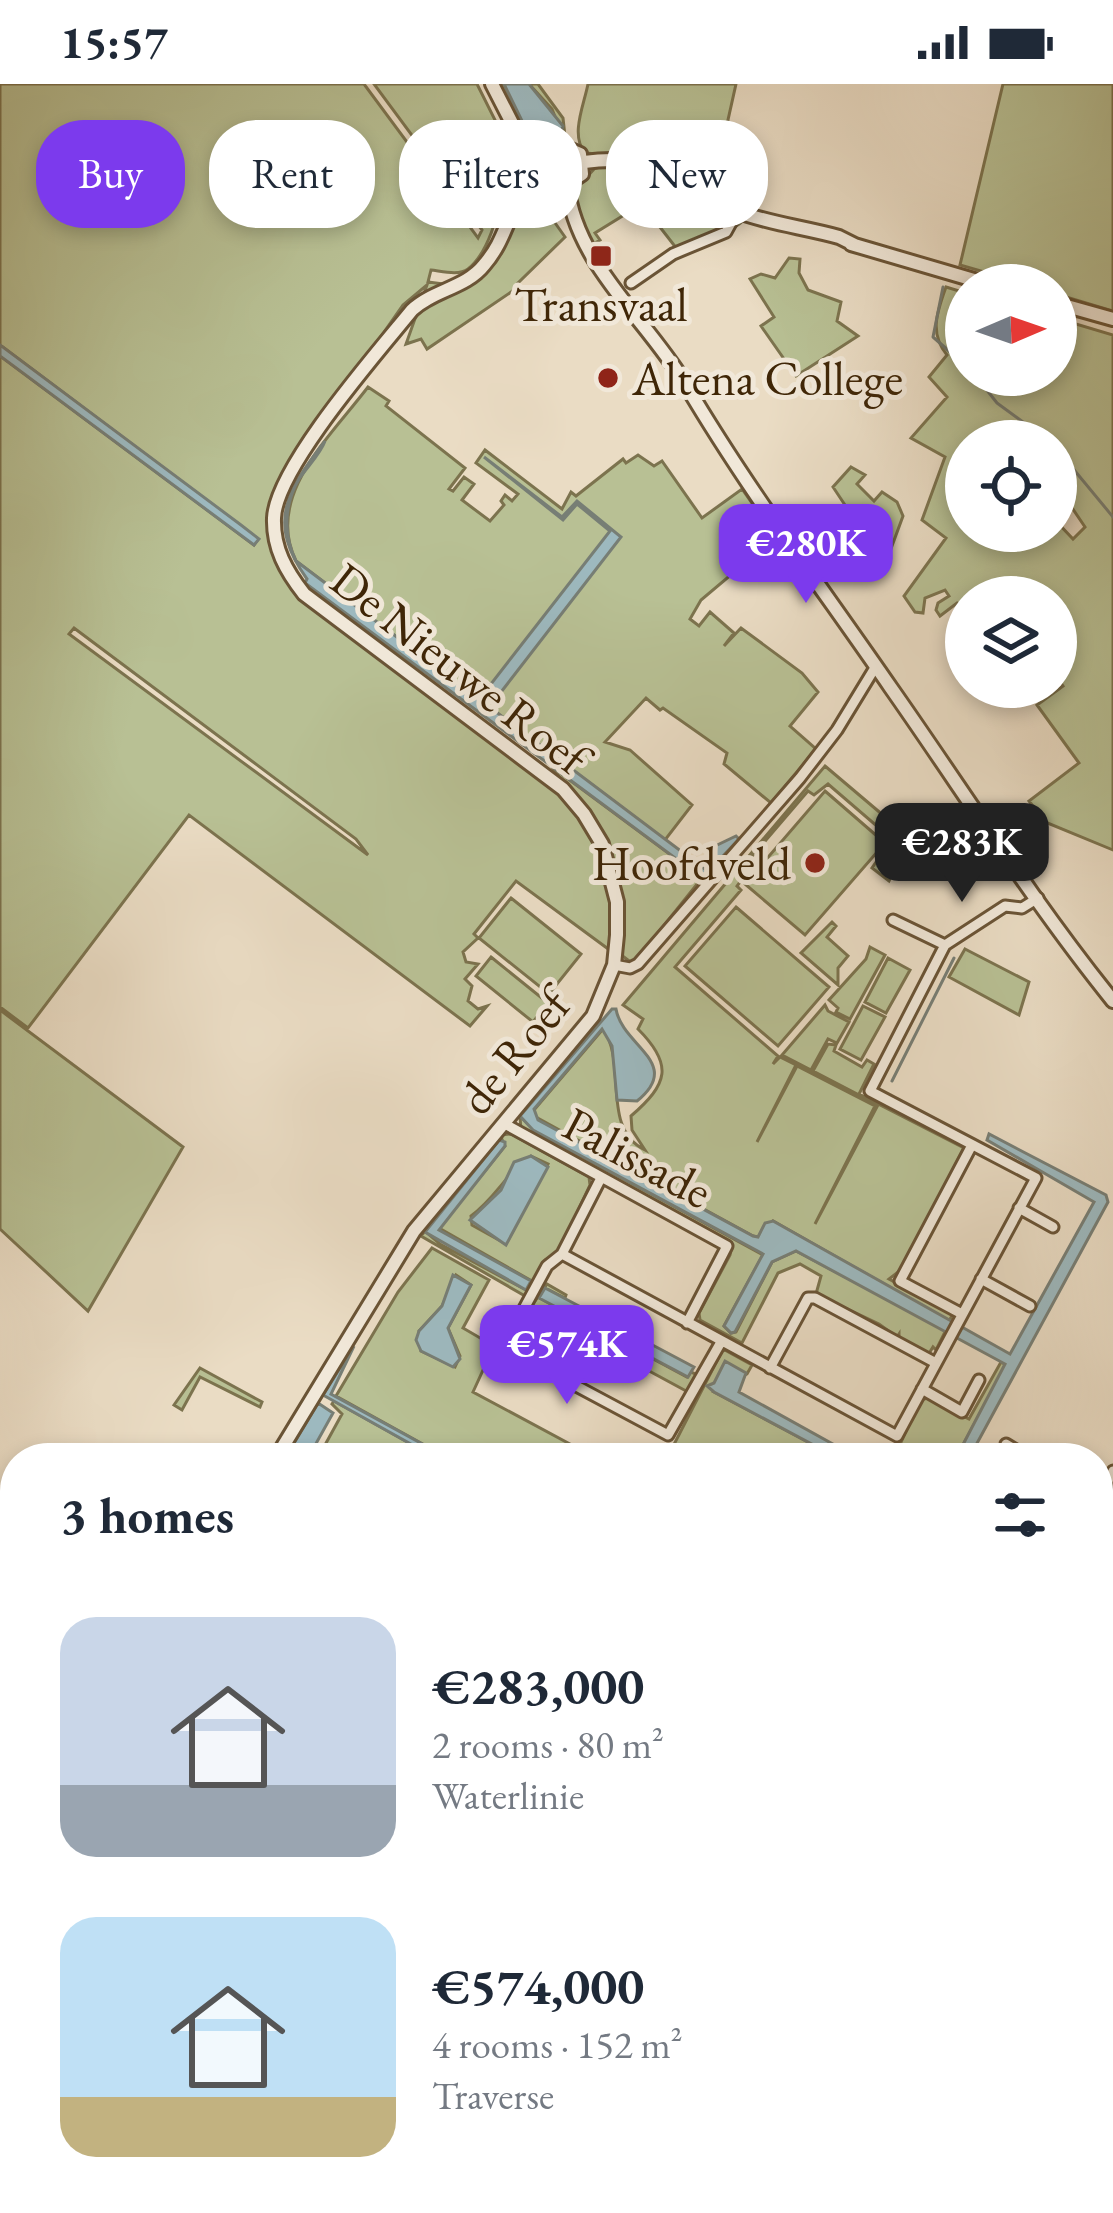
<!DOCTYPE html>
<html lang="en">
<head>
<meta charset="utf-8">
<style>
	body { margin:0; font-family:"EB Garamond",serif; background:#f2f2f3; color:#1f2937; height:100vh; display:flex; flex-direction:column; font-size:45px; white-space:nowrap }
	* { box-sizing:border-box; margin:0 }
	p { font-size:39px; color:#747a83 }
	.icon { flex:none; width:66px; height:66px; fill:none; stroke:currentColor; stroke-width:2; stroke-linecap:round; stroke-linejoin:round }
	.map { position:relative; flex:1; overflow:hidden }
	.panel { position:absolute; left:0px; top:1359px; width:1113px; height:771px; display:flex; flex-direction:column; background:#fff; border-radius:48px 48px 0 0; box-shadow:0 6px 18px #0003 }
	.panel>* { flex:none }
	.banner { position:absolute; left:36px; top:36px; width:1041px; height:108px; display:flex; gap:24px }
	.needle { width:78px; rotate:88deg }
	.controls { position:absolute; left:945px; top:180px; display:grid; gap:24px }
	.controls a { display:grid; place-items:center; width:132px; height:132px; border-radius:50%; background:#fff; box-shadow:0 6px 18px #0003; font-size:60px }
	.price { position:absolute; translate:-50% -102px; padding:0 27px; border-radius:24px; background:#7c3aed; color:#fff; font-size:39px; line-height:78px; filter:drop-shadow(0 3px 6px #0008) }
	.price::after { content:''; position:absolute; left:50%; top:72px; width:36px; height:27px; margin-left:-18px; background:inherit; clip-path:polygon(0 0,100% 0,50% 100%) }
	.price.active { background:#222; color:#fff }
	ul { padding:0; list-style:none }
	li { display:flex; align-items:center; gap:36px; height:300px; padding:0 60px }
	li span { display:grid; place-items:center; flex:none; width:336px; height:240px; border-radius:36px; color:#555 }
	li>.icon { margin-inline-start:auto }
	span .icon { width:144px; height:144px; fill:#fffc; stroke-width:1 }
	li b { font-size:51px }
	h2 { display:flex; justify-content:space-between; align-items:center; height:144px; padding:0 60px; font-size:51px }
	.pill { padding:0 42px; border-radius:48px; background:#fff; box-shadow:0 6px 18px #0003; font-size:42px; line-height:108px }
	.pill.active { background:#7c3aed; color:#fff }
	.status { display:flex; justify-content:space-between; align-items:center; height:84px; padding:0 60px; background:#fff; direction:ltr }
	.status svg { height:33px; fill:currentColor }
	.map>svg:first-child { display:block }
	.green { fill:#b8c094; stroke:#7c734e; stroke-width:3; fill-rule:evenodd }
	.water { fill:#9db9bf; stroke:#777e75; stroke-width:3 }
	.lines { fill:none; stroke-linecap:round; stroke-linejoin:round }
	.stream { stroke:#777e75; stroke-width:3 }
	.minor-casing { stroke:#6a5436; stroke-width:15 }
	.tertiary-casing { stroke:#6a5436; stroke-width:18 }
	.minor { stroke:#f1e8d9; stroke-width:9 }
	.tertiary { stroke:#f1e8d9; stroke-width:12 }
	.poi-dot { fill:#8f2418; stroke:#f1e8d9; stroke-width:4.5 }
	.labels { text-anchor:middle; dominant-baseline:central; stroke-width:10; stroke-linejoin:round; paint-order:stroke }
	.poi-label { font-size:48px; fill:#3f2607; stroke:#f1e8d9 }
	.street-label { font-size:48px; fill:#3f2607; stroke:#f1e8d9 }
</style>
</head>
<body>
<div class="status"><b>15:57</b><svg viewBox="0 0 49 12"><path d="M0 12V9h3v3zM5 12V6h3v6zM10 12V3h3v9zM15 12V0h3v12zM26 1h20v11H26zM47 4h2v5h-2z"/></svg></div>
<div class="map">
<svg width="1113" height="2129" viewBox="0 0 1113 2129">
	<rect width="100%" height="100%" fill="#eadcc4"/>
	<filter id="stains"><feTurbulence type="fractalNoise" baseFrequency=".00167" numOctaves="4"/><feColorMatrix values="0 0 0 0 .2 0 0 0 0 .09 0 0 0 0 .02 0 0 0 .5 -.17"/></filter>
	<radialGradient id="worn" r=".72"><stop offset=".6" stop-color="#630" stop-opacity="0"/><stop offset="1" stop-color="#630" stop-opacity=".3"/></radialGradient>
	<path class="green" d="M0,0H364L478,154L482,146L374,0H477L519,84L508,91L511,103L499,106C501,129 487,170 468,185C459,192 441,187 431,186L428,198L459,202L513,139L541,119L565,153L518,199L520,202L427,265L421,255L406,260L427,201L403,221L284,391L276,474L298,511L566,714C605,770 613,800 611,867L516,797L474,850L478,854L463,868L466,878L478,880L465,895L472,902L468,917L478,925L487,922L470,942L189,731L28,944L0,923V272L254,461L258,455L0,261ZM74,544L356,755L368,771L69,550Z
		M498,0H504L523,39L561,48L552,25L529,0H538L563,34L565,52L538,57L518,41Z
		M588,0H736L713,103L662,69L647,74L585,69C570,51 584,21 588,0Z
		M1003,0H1113V227L1056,210V201H1029L960,181Z
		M618,80L642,82L743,137C728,151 697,154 677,165L642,120L595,149L600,156L592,161L576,120V105L595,84Z
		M789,174L800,175L799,189L808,206L841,218L837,237L858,252L796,292L761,242L774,233L750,195L761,190L775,194Z
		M946,203L966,209V291H1056V234L1113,251V766L1045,738L1029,717L1079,679L1037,621L1063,602L1056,591V513H966V530L957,519L940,532L936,526L938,519L949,512L945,506L925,514L923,529L915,528L904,512L946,454L922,436L945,373L911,354L947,313L929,293L947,271C929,249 937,228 946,203ZM966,357H1056V411L1062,409L1085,443L1073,455L1056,437V447H966Z
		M368,303L389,317L386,322L465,384L449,405L453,407L464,393L474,400L462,416L490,437L504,421L501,417L505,411L512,417L518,410L476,379L485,366L562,425L571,408L576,412L623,375L626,379L638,371L654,382L662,377L702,434L742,405L776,453L701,516L690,535L699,542L710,528L734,549L724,562L741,544L802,589L818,608L790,642L816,665L771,719L724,680L727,669L663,624L660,626L646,614L605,658L630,666L692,721L665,756L296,477C264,412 331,352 368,303Z
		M851,383L865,391L857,400L874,417L882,408L897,418L903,432L885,481L833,403Z
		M825,682L910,754L889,797L872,784L892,755L828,700L814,711L808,707L743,783L746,790L737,802L741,806L675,883L778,972L773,980L780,973L796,981L757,1058L797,982L875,1022L815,1140L878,1021L813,987L828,960L836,961L834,967L862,983L867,976L874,980L859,1010L964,1064L902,1185L889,1195L953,1230L949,1237L773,1137L758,1153L753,1152L534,1032V1026L603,945C628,980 600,1044 645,1066L632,1046L631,1032C668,1000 674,981 638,945L643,935L623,921Z
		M552,683L702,794L633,880L620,870C620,828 623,783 599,746C585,724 567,705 552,683Z
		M825,707L885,759L805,851L745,800Z
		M511,814L581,870L549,910L479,854Z
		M736,823L829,903L778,962L685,882Z
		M832,838L836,842L827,853L848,872L838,884V901L801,869Z
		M870,863L885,871L850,935L836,928L838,924L829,916L866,875Z
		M965,865L1029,898L1019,931L949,893Z
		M491,873L548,919L533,938L476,892Z
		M888,874L910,886L886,929L865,918Z
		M825,921L828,927L849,938L837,959L828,955L811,986L782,971Z
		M863,922L885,933L861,976L840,965Z
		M0,926L183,1063L88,1227L0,1145Z
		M520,1032L534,1046L763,1171L724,1242L731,1249L736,1248L772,1178L796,1167L946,1246L936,1266L933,1263L928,1271L899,1254V1250L897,1253L879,1240L816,1210L821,1192L800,1180L778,1189L742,1259L700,1236L699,1229L730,1171L732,1161L521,1047Z
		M511,1050L589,1093L590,1101L559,1168L545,1176L525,1212L421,1152L425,1147L440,1160L526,1206L530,1196L439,1144L505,1062L500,1051ZM531,1072L548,1080L506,1160L472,1141L471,1132C496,1114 506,1089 531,1072Z
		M432,1164L489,1196L463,1244L494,1262L473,1308L596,1374H448L336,1312L398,1208ZM456,1191L471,1201L448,1244L460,1272L455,1283L421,1267L419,1247L442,1222Z
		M547,1200L566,1211L565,1214L545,1204L540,1214L687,1293L691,1288L697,1291L688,1308L531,1223Z
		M723,1265L752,1281L747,1290L714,1308L838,1374H667Z
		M1001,1278L1006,1281L956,1374H894L920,1316L928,1314L969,1335Z
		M200,1284L262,1318L260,1323L200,1293L182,1326L174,1321Z
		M334,1317L436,1374H329L325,1361L342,1330L332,1320Z
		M1098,1513L1113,1523V2129H133L140,2115H1098Z
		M15,1859V2086L0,2077V1889Z"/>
	<path class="water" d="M504,0H529L563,42L561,48L523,39Z
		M0,261L241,441L259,455L254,461L0,272Z
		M325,357C321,369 308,382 299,395C284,420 283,451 296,477L706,786L709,765L736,752L739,755L702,794L305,499L307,495C266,438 287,407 325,357Z
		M484,373L562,433L577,417L621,453L498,612L487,605L610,447L577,420L563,436Z
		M612,925H616C622,962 684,979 637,1017L617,1016L612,962L602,945L534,1025L538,1036L753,1152L758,1153L765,1139L773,1137L1010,1270L1094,1118L987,1056L989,1050L1106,1111L1108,1118L969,1374H956L1005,1280L796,1167L772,1178L735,1248L731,1249L724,1242L763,1170L533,1046L520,1032Z
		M499,1056L505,1058V1062L439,1146L531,1197L526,1206L425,1148Z
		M531,1072L548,1083L506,1161L470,1136L501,1106L514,1078Z
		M453,1191L471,1201L448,1244L460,1275L453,1283L421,1267L416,1256L419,1247L442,1222Z
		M545,1204L694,1283L688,1293L539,1214Z
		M354,1262L331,1310L448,1374H436L323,1311Z
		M725,1277L746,1289L739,1308L858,1374H838L714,1308L707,1302L714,1299Z
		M318,1319L333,1329L308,1374H285Z"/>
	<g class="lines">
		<path class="stream" d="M943,203L933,253L966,282
			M975,291L997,319L1049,357
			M1056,364L1113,433
			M892,997L954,874
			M1098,1732L1113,1740"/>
		<g class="minor-casing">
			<path id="minor" d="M631,199L673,170L726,148L737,128
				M893,836L945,861L1005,822L1022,824L1038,814
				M614,881L630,884L638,880L800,694L837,646L876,582
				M503,1039L727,1162L687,1239
				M601,1094L562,1170L897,1352L1036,1094L870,1007L945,861
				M1019,1124L1053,1143
				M562,1170L547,1182L507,1256L509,1266L668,1351L721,1258
				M981,1195L1030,1222
				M962,1230L900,1197L972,1061
				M770,1284L808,1214H815L936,1279
				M922,1305L962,1328L979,1296
				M1006,1360L1029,1374
				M1113,1387L1099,1415L1113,1424"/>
		</g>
		<g class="tertiary-casing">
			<path id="tertiary" d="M492,0L515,45L550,72
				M550,72L564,63L580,70L582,90L567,100
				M584,78C662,67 667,100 730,125C765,139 803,143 839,153L855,161
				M567,100C575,180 647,235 686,301C748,406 822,504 891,604C964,708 1033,818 1113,917
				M851,160L991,201
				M1056,219L1113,235
				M276,1374L414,1147L593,932L614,881L617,851V818L602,760L584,730L563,705L304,510C286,487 273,464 274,434C276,384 377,269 412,226C433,206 466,204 484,181C514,146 503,117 549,90
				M0,1860L15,1830"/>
		</g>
		<use href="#minor" class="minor"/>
		<use href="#tertiary" class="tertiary"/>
	</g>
	<g class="poi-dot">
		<rect x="589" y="160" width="24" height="24" rx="6"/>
		<circle cx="608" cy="294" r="12"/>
		<circle cx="815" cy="779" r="12"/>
	</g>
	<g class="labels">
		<g class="poi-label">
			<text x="601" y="220">Transvaal</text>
			<text x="632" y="294" text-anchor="start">Altena College</text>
			<text x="791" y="779" text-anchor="end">Hoofdveld</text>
		</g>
		<g class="street-label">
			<text transform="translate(460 584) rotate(38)">De Nieuwe Roef</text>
			<text transform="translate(514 967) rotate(-51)">de Roef</text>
			<text transform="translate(638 1073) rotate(28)">Palissade</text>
		</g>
	</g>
	<rect width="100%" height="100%" filter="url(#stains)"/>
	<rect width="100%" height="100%" fill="url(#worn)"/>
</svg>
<div class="controls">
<a><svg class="needle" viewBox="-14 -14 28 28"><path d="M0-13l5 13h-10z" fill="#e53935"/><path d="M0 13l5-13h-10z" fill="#747a83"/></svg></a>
<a><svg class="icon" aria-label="locate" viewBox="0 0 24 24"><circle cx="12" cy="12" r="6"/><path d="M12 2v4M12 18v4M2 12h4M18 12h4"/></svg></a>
<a><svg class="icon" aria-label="layers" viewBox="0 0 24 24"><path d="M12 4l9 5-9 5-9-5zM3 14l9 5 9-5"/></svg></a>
</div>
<b class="price" style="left:806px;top:522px">€280K</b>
<b class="price active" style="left:962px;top:821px">€283K</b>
<b class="price" style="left:567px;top:1323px">€574K</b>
<div class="banner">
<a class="pill active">Buy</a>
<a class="pill">Rent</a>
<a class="pill">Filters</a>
<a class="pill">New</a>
</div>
<section class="panel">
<h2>3 homes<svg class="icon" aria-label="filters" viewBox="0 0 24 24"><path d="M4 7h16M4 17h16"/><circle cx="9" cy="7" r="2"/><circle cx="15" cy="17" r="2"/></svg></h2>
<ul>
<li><span style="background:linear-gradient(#c9d6e8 70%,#9aa5b1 0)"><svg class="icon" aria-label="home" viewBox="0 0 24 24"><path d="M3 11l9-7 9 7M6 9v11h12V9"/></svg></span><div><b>€283,000</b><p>2 rooms · 80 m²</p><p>Waterlinie</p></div></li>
<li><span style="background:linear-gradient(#bfe0f5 75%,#c2b280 0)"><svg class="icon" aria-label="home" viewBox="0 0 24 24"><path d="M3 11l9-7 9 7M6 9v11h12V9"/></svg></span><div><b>€574,000</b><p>4 rooms · 152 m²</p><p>Traverse</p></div></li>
</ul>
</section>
</div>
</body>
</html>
